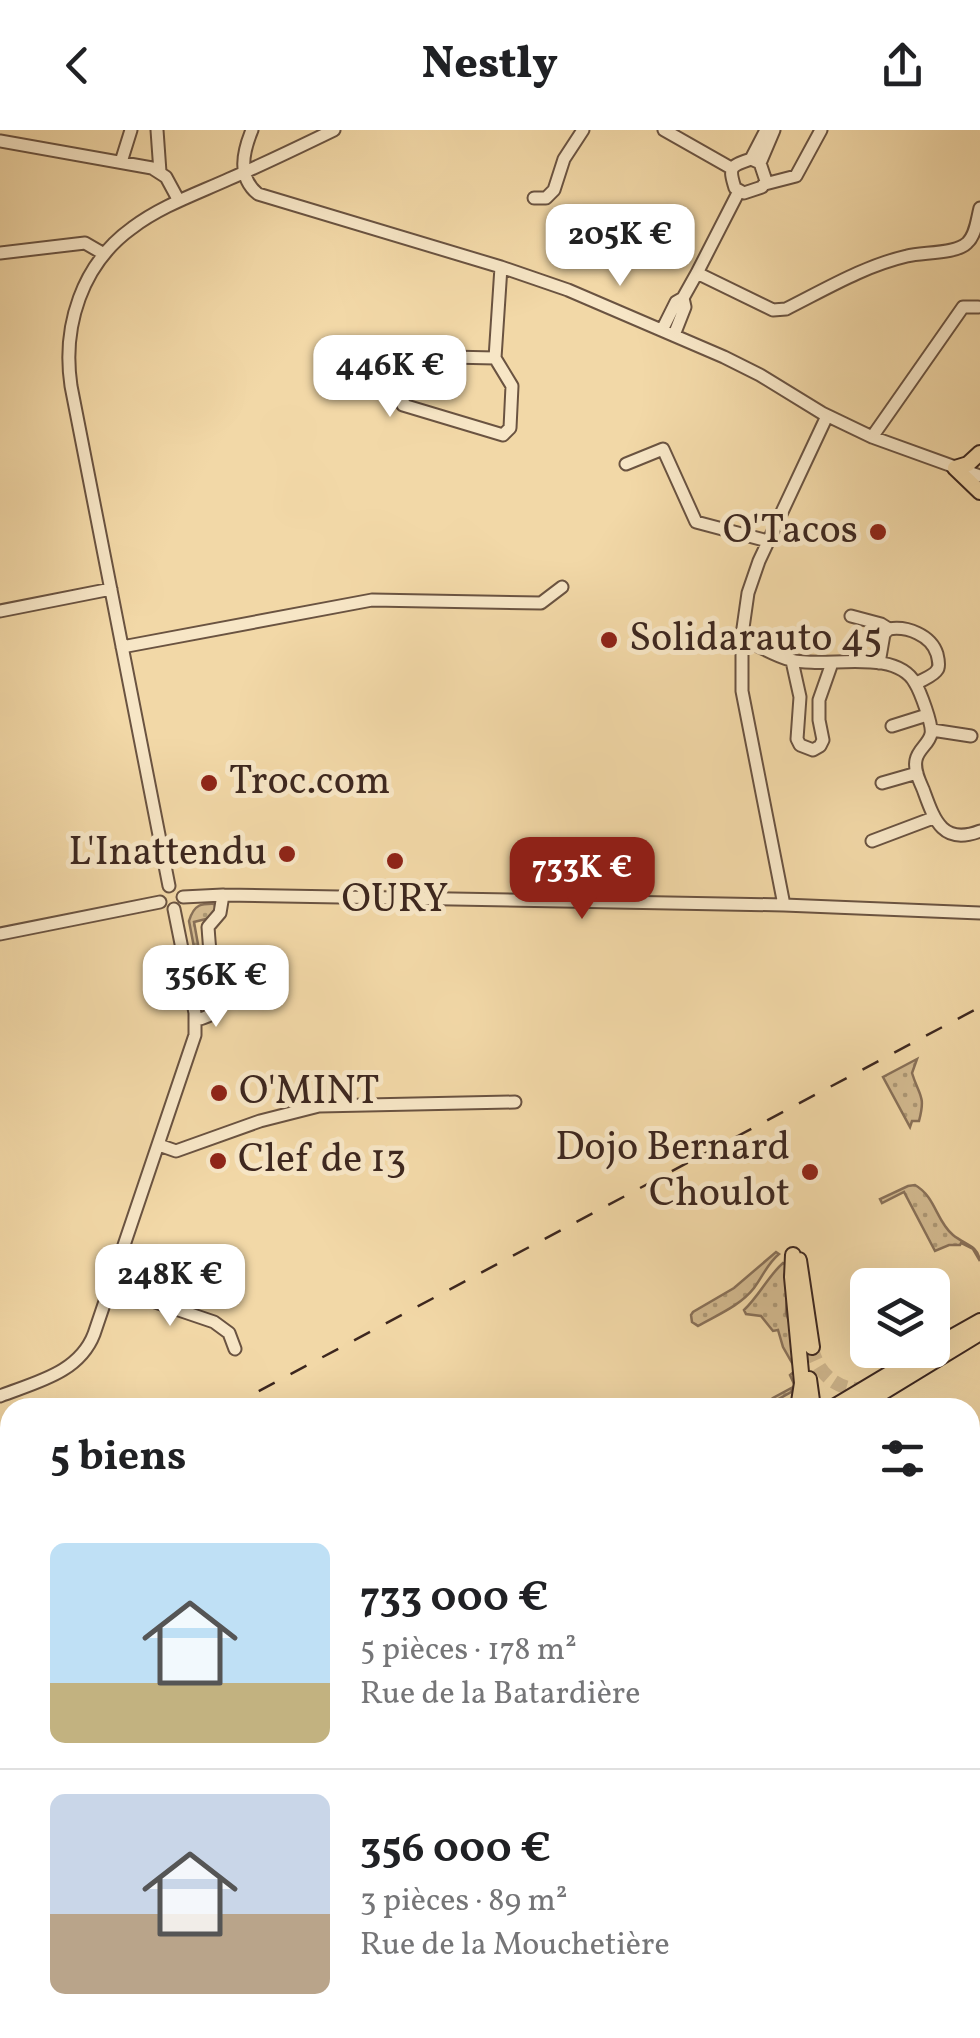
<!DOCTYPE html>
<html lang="fr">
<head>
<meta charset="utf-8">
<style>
	body { margin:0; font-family:Vollkorn,serif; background:#f2f2f2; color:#202124; height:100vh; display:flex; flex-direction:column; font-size:38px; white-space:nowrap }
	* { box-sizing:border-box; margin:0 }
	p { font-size:32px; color:#757577 }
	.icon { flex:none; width:55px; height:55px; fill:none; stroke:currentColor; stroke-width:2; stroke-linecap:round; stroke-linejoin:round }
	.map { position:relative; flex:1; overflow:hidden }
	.details { position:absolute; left:0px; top:1268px; width:980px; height:642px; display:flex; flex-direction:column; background:#fff; border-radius:30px 30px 0 0; box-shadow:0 10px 40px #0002 }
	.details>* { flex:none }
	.buttons { position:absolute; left:850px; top:1138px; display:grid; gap:20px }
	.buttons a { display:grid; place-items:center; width:100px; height:100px; border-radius:15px; background:#fff; box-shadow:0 10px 40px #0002; font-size:50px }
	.price { position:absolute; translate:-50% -85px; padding:0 22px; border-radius:20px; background:#fff; color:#222; font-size:32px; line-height:65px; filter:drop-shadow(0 2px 5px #0008) }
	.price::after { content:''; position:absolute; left:50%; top:60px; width:30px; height:22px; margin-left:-15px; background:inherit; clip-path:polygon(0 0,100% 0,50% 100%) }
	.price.on { background:#8f2418; color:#fff }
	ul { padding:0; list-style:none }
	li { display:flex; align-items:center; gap:30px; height:250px; padding:0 50px }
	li+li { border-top:2px solid #e0e0e0 }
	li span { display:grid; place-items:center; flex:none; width:280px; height:200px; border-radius:15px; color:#555 }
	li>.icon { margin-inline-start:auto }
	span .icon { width:120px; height:120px; fill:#fffc; stroke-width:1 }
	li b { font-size:42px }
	h2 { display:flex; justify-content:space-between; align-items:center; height:120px; padding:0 50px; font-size:42px }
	header { display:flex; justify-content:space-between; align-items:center; height:130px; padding:0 50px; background:#fff; font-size:45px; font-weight:800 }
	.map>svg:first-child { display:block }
	.green { fill:url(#green-dots); stroke:#887058; stroke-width:2.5 }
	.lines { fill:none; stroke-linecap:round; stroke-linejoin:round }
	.major-tunnel { stroke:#ceb58c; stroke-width:14; stroke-dasharray:14 7; stroke-linecap:butt }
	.minor-casing { stroke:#6a5341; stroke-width:15 }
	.major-casing { stroke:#3d271f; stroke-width:18 }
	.minor { stroke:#f7e6c6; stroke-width:11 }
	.major { stroke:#f2d8a7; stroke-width:14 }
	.tram { stroke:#3d271f; stroke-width:2.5 }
	.rail { stroke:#3d271f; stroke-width:2.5; stroke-dasharray:18 18; stroke-linecap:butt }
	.poi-dot { fill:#8f2418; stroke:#f7e6c6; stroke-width:4 }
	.labels { text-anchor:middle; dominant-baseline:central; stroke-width:10; stroke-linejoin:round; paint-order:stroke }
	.poi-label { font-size:40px; fill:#3d271f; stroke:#f7e6c6; text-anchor:start }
</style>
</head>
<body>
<header><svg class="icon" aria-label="back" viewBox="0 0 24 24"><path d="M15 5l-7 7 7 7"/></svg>Nestly<svg class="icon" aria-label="share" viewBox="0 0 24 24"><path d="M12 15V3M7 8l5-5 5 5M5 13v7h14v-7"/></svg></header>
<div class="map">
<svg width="980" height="1908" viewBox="0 0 980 1908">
	<defs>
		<pattern id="green-dots" width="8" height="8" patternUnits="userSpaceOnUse" patternTransform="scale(2.5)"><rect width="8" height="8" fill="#d3ba90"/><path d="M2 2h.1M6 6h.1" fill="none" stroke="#ac9775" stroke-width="1.8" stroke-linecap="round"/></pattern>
	</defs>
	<rect width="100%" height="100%" fill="#f2d8a7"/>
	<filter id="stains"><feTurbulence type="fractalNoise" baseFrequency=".002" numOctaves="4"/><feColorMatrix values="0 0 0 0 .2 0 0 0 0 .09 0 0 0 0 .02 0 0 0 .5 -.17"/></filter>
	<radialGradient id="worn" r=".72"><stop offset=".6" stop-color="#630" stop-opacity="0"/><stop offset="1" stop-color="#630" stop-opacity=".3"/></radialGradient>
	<path class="green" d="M218,774L214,787L194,792L199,820H208L218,870L211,879L206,880L189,791C194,774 201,773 218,774Z
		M917,929L912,943C919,966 926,965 919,991H912L910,997L883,947Z
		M915,1055C936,1067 936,1091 953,1105C965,1115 977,1114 980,1131L973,1119L961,1113L960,1115H949L935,1121L904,1062L882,1073L880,1069L908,1056Z
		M776,1122L779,1124C767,1134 763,1146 754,1158C740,1176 717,1185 698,1196L692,1192L691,1185L693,1182L734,1158Z
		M783,1133L788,1136L786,1183L795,1208L799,1245L791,1262L775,1271L773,1268L795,1256L790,1245L796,1240L783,1217L778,1200L773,1201L761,1186L746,1184L744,1180C759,1166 769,1145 783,1133Z"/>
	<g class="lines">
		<path class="major-tunnel" d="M812,1217C816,1244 841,1264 868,1258"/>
		<g class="minor-casing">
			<path id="minor" d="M157,0L160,42
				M252,0C243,22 237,47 258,64L501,137L568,160L724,227L760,245L822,283L872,307L980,346
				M664,0L731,38
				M0,11L152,38L166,47L179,71
				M751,29L760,33L766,51L762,57L744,63L735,58C728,36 731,36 751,29Z
				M751,29L766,0
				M121,32L131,0
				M760,33L774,0
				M765,54L796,46L821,0
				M534,68H546L554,60L564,29L583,0
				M0,123L85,113L104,124
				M697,143L773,180L786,179C826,159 864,136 907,126C922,122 956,124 967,113C976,105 977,89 980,78
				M662,200L676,172L683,168L697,143L739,61
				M674,205L685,177L683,168
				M495,228L512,256L510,298L503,305L403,275L405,226L495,228L501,137
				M872,307L963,177H978
				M626,334L663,319L696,392L768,411
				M0,481L111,459
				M851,486L881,494L889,499C907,496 931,505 937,524C938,528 940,537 937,540C934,546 921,550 916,554
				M742,508C758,515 774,526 791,530C825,539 895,517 915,553C920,561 933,595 931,604C929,614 918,619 916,630C914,640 919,650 923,659C934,689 942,716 980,701
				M122,517L372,470L541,473L562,457
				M792,531L800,567L797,609L800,615L813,620L820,616L823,610L819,590V570L832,533
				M879,533L884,504L889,499
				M892,596L927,585
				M932,600L971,606
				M882,653L917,643
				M872,711L933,688
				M169,756L71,256C62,196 82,134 132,98C161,76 196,64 229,49C264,34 299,17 334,0
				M183,767L223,765L784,775L980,783
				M784,775L742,561V505L748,463L759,431L827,286
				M0,804L160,772
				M196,890C235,881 219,859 212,831C209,820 209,808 208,797L220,783L223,765
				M159,1015L176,1021L260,991L319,976L515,972
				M111,1157L214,1192L229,1203L235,1219
				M0,1266C36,1252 79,1243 94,1204L195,905V883L174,779
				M970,1399L980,1397
				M970,1418L980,1434
				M0,1548L10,1543
				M970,1572L980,1566
				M970,1628L980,1624
				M970,1647L980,1643
				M970,1770L980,1768
				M970,1885L980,1897
				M96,1900L97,1908
				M154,1900L161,1908
				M172,1900L178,1905L186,1900
				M224,1900L230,1908
				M695,1900L702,1908
				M865,1903L869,1900
				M289,1908V1900
				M507,1908L511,1900
				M653,1908L663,1900"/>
		</g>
		<g class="major-casing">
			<path id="major" d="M955,338L980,362
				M955,338L968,334L980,323
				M793,1125L792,1147L802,1253L798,1278
				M799,1130L812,1217
				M932,1218L980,1191
				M809,1249L813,1278
				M832,1278L929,1220
				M857,1278L980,1203
				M0,1680L10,1676
				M0,1693L10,1688"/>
		</g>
		<use href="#minor" class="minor"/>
		<use href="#major" class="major"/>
		<path class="tram" d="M970,1641L980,1637
			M0,1713L10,1705"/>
		<path class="rail" d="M227,1278L980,877
			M0,1398L10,1393"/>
	</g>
	<g class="poi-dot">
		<circle cx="878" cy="402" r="10"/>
		<circle cx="609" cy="510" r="10"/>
		<circle cx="209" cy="653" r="10"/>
		<circle cx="287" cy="724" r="10"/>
		<circle cx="395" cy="731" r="10"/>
		<circle cx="219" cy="963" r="10"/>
		<circle cx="218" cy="1031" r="10"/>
		<circle cx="810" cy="1042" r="10"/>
	</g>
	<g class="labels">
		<g class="poi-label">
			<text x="858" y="402" text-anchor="end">O'Tacos</text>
			<text x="629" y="510">Solidarauto 45</text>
			<text x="229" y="653">Troc.com</text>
			<text x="267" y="724" text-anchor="end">L'Inattendu</text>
			<text x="395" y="771" text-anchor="middle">OURY</text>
			<text x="239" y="963">O'MINT</text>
			<text x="790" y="1019" text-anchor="end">Dojo Bernard<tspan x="790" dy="46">Choulot</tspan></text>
			<text x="238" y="1031">Clef de 13</text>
		</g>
	</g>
	<rect width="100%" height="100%" filter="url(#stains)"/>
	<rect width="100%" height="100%" fill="url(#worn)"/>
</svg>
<div class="buttons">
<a><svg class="icon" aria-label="layers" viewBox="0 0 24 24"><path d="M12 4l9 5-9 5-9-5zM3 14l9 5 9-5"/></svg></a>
</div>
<b class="price" style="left:620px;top:159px">205K €</b>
<b class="price" style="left:390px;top:290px">446K €</b>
<b class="price on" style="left:582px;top:792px">733K €</b>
<b class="price" style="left:216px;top:900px">356K €</b>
<b class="price" style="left:170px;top:1199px">248K €</b>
<section class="details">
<h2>5 biens<svg class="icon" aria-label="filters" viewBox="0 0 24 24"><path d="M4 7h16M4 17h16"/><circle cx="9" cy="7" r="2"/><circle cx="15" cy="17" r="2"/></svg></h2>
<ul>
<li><span style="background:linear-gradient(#bfe0f5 70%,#c2b280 0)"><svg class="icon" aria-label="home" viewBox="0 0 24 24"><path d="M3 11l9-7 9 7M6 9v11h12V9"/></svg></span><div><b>733 000 €</b><p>5 pièces · 178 m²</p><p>Rue de la Batardière</p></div></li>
<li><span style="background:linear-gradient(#c9d6e8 60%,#b9a48a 0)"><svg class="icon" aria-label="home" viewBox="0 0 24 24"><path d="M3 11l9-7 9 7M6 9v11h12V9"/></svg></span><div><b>356 000 €</b><p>3 pièces · 89 m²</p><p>Rue de la Mouchetière</p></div></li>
</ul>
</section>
</div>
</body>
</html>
